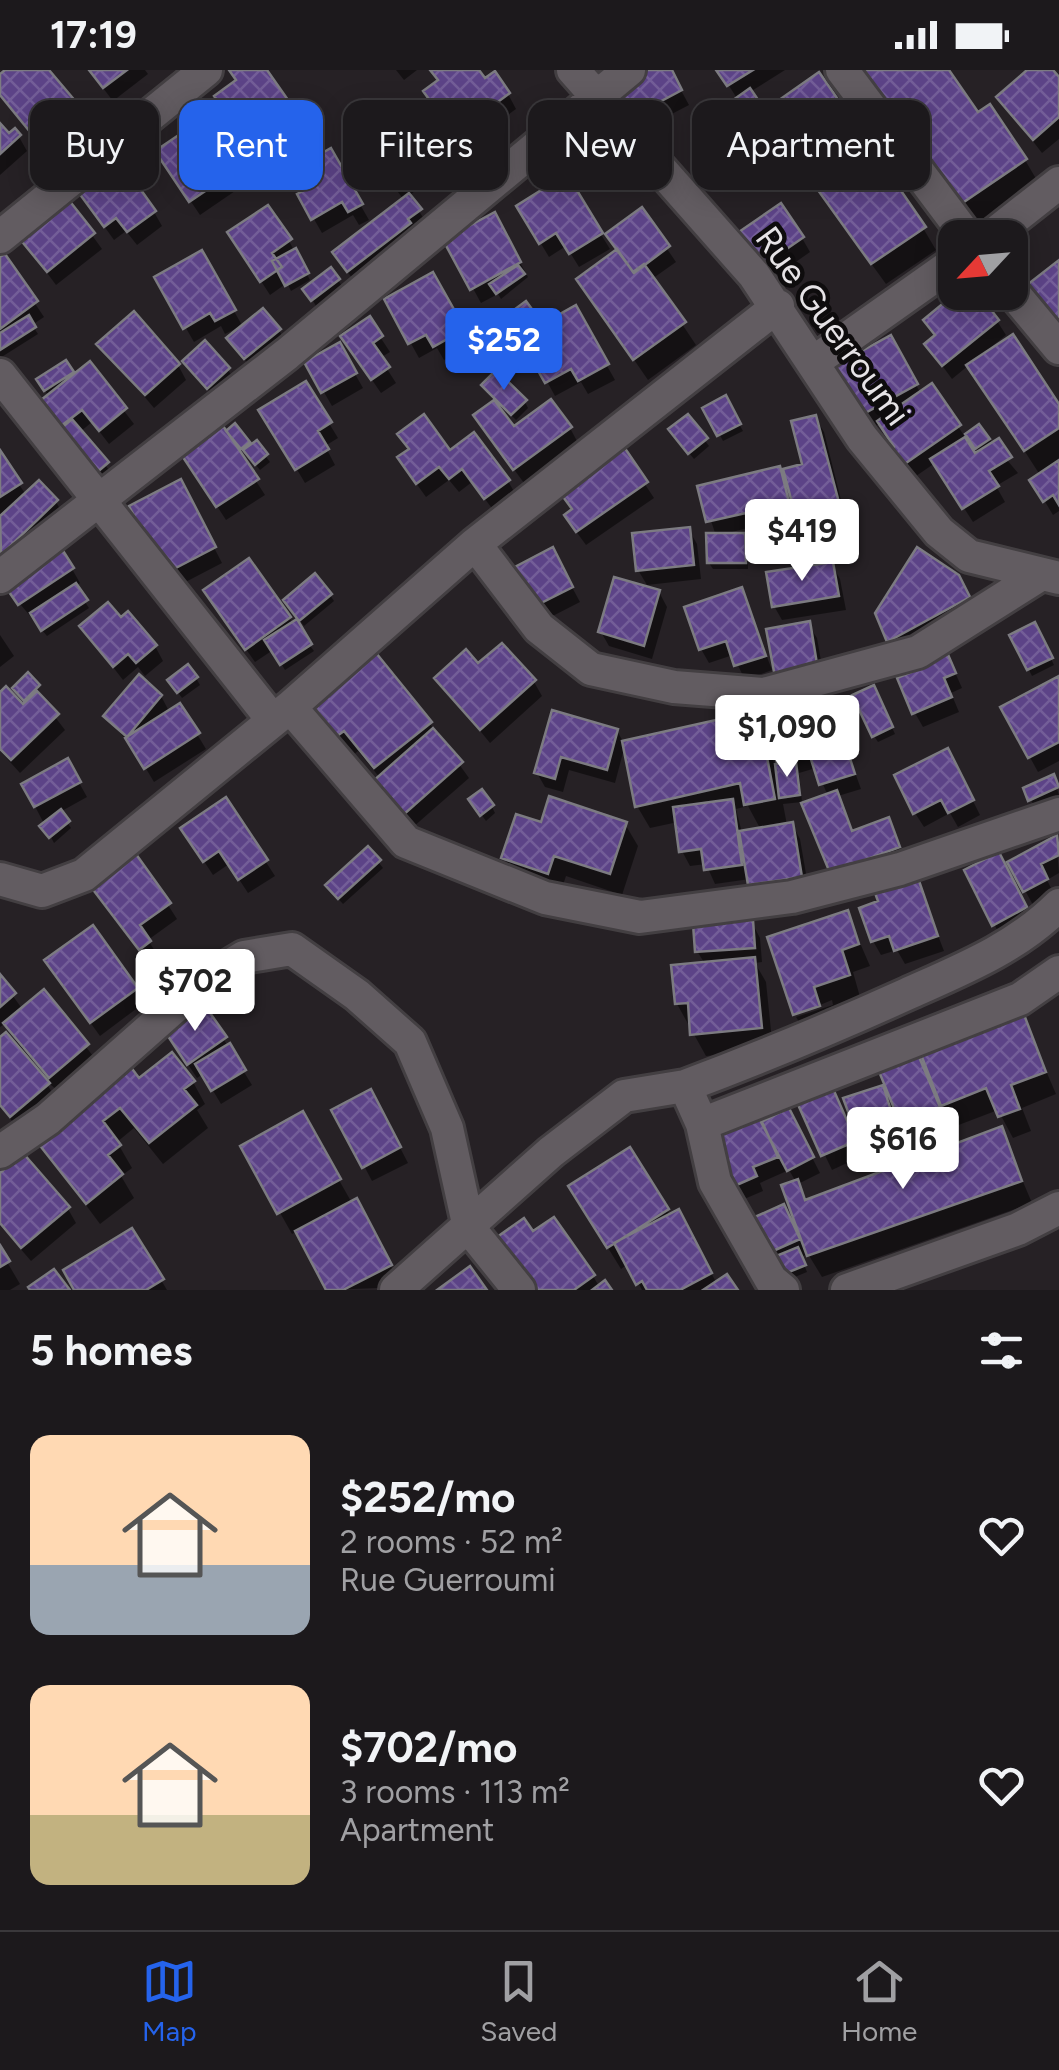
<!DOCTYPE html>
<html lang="en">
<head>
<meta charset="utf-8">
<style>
	body { margin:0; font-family:Figtree,sans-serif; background:#252225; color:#f1f3f6; height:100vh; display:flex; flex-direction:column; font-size:38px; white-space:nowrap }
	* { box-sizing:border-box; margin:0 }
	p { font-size:32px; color:#a0a0a3 }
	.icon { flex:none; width:55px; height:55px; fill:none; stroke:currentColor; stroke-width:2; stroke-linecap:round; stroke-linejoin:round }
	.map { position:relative; height:1220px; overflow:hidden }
	.sheet { display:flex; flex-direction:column; background:#1c191c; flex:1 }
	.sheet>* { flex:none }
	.top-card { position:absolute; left:30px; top:30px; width:1000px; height:90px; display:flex; gap:20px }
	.needle { width:65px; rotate:244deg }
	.controls { position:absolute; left:938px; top:150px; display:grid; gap:20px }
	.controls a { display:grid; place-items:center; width:90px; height:90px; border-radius:20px; background:#1c191c; box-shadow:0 5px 25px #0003,0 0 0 2px #3a383b; font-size:50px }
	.price { position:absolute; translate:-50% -85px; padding:0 22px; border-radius:10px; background:#fff; color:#222; font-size:32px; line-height:65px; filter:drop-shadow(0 2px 5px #0008) }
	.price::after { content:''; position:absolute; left:50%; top:60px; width:30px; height:22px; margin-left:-15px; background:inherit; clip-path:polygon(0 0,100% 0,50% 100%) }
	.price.current { background:#2563eb; color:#fff }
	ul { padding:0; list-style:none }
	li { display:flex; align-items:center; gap:30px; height:250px; padding:0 30px }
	li span { display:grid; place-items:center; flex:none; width:280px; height:200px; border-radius:20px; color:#555 }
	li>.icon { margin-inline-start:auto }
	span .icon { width:120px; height:120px; fill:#fffc; stroke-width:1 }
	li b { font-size:42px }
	h2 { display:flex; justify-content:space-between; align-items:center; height:120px; padding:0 30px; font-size:42px }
	.tag { padding:0 35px; border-radius:20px; background:#1c191c; box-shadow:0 5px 25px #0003,0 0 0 2px #3a383b; font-size:35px; line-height:90px }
	.tag.current { background:#2563eb; color:#fff }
	.status { display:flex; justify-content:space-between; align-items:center; height:70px; padding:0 50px; background:#1c191c; direction:ltr }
	.status svg { height:28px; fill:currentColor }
	.menu { display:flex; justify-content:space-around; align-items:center; height:140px; border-top:2px solid #3a383b; background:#1c191c; font-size:28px; color:#a0a0a3 }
	.menu a { display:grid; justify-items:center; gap:5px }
	.menu .current { color:#2563eb }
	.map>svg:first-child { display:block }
	.shadow { fill:#0007; fill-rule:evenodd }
	.building { fill:url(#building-cross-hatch); stroke:#7c7b81; stroke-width:2.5 }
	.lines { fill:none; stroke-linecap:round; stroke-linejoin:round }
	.street-casing { stroke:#433f42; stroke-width:38 }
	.street { stroke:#625c61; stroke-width:32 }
	.labels { text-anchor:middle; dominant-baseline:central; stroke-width:9; stroke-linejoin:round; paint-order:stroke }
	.street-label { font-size:35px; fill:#e6e3e6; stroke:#0e0c0d }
</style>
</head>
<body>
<div class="status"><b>17:19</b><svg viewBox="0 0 49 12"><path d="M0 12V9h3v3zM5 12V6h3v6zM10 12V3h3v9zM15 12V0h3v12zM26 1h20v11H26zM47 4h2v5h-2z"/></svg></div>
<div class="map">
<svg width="1059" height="1220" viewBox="0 0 1059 1220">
	<defs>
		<pattern id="building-cross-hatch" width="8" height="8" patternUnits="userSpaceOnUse" patternTransform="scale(2.5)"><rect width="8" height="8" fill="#5c4387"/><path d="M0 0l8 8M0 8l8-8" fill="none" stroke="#735e98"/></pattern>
	</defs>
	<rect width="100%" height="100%" fill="#262125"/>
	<path class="shadow" d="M9,0H46L83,49L45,81L0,25V7Z
		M89,0H145L148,4L113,31Z
		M231,0H264L294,45L291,48L315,90L330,82L369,150L359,155L353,145L322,163L300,125L310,120L299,99L291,104L282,87L260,99L226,41L238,11Z
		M396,0H417L404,10Z
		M432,0H476L484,11L508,24L516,39L464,77L426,22L439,12Z
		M650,0H670L689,35L643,59L620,16Z
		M719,0H785L750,22L762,44L923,158L936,180L886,214L777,64L767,71L752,49L735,60L723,41L738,30Z
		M866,0H946L977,46L1025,90L1038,112L973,157Z
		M1031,0H1050L1059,11V69L1042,83L999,27Z
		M0,57L9,67H19L27,81L0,105Z
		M372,64L432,85L440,100L409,126L428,155L357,215L344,197L404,130L372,88L382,80Z
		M167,96L230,104L238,119L200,145Z
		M566,108L610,179L579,197L566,176L549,187L519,137Z
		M68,132L102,179L56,215L22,169Z
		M91,138L154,142L162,156L137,175L126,161L114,170Z
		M641,141L676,192L652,209L696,275L648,310L579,210L619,181Z
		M494,145L528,207L501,229L498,224L481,233L447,171Z
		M736,167L802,168L810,182L766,213Z
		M289,171L310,210L291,221L287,213L270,225L239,177Z
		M201,183L243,257L279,260L287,275L254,302L229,268L239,257L225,264L221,256L194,272L157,208Z
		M4,187L44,247L32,255L38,264L0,288V190Z
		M432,206L471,275L444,290L437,278L419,288L387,230Z
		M338,210L342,216L316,236L306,219Z
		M575,239L615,310L588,324L581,312L555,326L522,266L494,288L462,253L471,245L488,263L535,247L541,258Z
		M369,250L390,282L380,288L396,313L381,323L352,281Z
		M997,251L1006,265L991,277L1059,339V441L1053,445L1032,410L1040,405L969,295L952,309L927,275Z
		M890,268L921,324L932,317L965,367L979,357L1018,403L996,416L1005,432L973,452L935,393L903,415L897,378L881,353L867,361L832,300ZM970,369L980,383L974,386L965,372Z
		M100,274L178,295L186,310L154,338Z
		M339,276L363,318L332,336L307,293Z
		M65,294L74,307L89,295L134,354L109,374L92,352L80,362L115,408L98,423L48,349L49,327L39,310Z
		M189,298L228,300L232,306L212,324Z
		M305,314L338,368L325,376L335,395L305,413L262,341Z
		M488,322L525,332L528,338L516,350Z
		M725,329L743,361L723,371L706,339Z
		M687,347L709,376L694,389L675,366Z
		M815,347L824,362L848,458L808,468L797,449L801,470L779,476L781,490L756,494L748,480V499H713L709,493L716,466L700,417L778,398L788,416L805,396ZM752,457L755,468L728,463Z
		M235,357L251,378L256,374L270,392L260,400L233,366L229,369L265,425L226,450L191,396Z
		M570,358L578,373L524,413L485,360Z
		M401,365L508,411L516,425L494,441L472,412L459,422L449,410L426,427L408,402L410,381Z
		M621,378L654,428L586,475L575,460Z
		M0,385L26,425L56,432L64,446L0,487Z
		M188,427L222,493L174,518L166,503Z
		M689,460L697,474L701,509L647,515L638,500Z
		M560,495L580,532L541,552L533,537Z
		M832,495L840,509L846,540L782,550L774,536Z
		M72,499L80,513L75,517L89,538L47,566L15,528Z
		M741,520L772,600L745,610L733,585L709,593L701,579Z
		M659,522L667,537L652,589L609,576L601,562Z
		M966,523L976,543L898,585L890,570Z
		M330,525L334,531L304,556L290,537Z
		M215,535L289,548L314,581L285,600L273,580L255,592Z
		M121,550L155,576L163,591L145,606L138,597L123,610L82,557Z
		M808,554L817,568L825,614L786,621Z
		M1034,555L1054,595L1032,606L1012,566Z
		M0,565L14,586L0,597Z
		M950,591L962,618L951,623L959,642L923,657L915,643L918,603Z
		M478,597L534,612L542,626L490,673L437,608Z
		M196,608L200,615L182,628L174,617Z
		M1059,609V691L1038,702L1003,638Z
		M38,617L39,626L65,660L20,703L0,681V625L23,637L27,634L18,624Z
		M877,625L895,664L878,672L874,666Z
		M161,626L170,643L180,636L206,679L154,712L133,677L106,647Z
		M311,630L430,654L469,708L412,758L380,708L358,681L351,687Z
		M831,636L861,719L838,726L854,763L888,750L906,792L841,816L828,726L816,698L799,703L802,732L783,734L787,755L792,754L800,769L809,821L759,829L750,809L715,814L706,794L690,796L682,781L678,752L650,758L637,736L625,675L615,713L569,700L563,722L545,717L537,703L554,643L617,661L624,673L733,649L743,667L761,664L776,697L782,696L779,691ZM748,736L761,760L742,763L736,739Z
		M67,691L87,727L60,742L71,758L54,773L24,715Z
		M955,695L980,745L958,757L950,743L924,757L915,743Z
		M1053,707L1059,725L1034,736L1026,719Z
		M226,730L275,806L248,823L229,794L213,805L192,773Z
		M475,736L492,737L495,743L486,751Z
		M625,754L638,776L622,825L566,806L560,824L516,810L504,788L542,755Z
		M1056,768L1059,803L1047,810L1054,824L1033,835L1010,793Z
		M368,779L383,798L343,834L332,822Z
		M1006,800L1033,853L1002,869L994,854Z
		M917,811L944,881L905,894L897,880L881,885L873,871Z
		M100,828L168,835L177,849L148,870L158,886L149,893Z
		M847,843L870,896L853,902L860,927L825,939L831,959L808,966L796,947L833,935L832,930L796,945L770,869Z
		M752,853L760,868L762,892L755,893L766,912L773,980L706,986L677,934L705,894L697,881Z
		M56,905L136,919L144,933L100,966Z
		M0,908L23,940L44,922L96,990L58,1021L44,1009L56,1029L20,1060L0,1037V970L20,978L6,953L0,957Z
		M203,936L252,1015L221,1034L203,1004L197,1008L175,975Z
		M1022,945L1056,1024L1022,1038L1031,1061L1013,1068L998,1040L956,1056L942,1033L946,1052L911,1067L881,1000L916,985L930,1010Z
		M139,1012H193L205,1034L197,1040L208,1058L163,1094L134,1058L117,1072L132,1098L121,1106L134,1128L100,1154L37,1069Z
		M882,1018L910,1094L1001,1060L1032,1133L822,1207L808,1184L801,1187L807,1202L778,1214L766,1184L801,1162L796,1112L789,1100L760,1113L763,1121L742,1130L734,1116L763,1054L796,1056L820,1103L798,1114L808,1132L877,1106L871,1097Z
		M799,1031L838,1032L862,1086L832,1100Z
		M379,1037L408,1093L372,1111L335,1041Z
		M302,1045L352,1133L368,1153L402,1217L329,1220L298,1161L292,1164L243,1077Z
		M629,1080L671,1147L691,1164L717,1214L735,1220H642L628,1194L621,1199L584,1139Z
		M0,1106L68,1139L76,1153L31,1191L0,1155Z
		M132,1161L167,1220H77Z
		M532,1165L593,1206L600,1218L609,1220H524Z
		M0,1180L20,1214L10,1220H0Z"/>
	<path class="building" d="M5,0H49L77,33L35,68L0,25V4Z
		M89,0H127L103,18Z
		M229,0H267L288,30L241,63L214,26L236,10Z
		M430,0H479L485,8L495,1L510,23L454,64L423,21L438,10Z
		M645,0H672L682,20L633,46L616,15Z
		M716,0H753L727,16Z
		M864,0H949L978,42L990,34L1027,89L958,136Z
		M1027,0H1053L1059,7V47L1033,70L996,27Z
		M819,2L926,157L871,194L762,42Z
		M750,18L776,56L761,66L747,44L730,55L719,40Z
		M397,39L434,84L394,117L369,88L381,78L369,63Z
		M289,40L309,75L281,91L271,74L250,86L240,68Z
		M198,52L232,103L189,132L155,81Z
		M0,53L9,63L15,58L21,65L0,84Z
		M331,78L363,134L348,142L342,132L311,150L297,124L307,119L296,98Z
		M121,92L156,141L127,162L116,148L104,157L79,123Z
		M567,104L603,163L569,184L556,163L539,174L516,136Z
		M409,123L422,139L408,149L411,153L347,202L332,182Z
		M68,129L95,163L47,202L19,168Z
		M781,133L804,167L756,200L733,166Z
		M268,135L292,169L272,183L282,197L260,212L227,162Z
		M642,137L670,176L634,203L605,164Z
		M495,142L521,192L470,220L443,170Z
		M296,178L309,203L285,216L272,191Z
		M617,179L633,202L644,194L686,252L633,290L576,209Z
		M202,180L236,240L215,251L210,243L183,259L154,207Z
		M5,184L38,231L0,259V187Z
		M1059,190V258L1027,215Z
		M518,195L525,204L496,224L489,214Z
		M331,197L340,209L311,231L302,219Z
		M433,202L465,259L433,277L426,265L408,274L384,229Z
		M957,222H977L999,250L942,296L924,274L935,265L923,250Z
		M526,231L537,246L489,283L477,267Z
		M576,235L609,294L578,311L571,299L545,313L519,267Z
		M263,238L281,259L244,289L226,268Z
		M134,241L180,294L145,325L96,274Z
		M471,241L487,259L475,270L460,252Z
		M29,245L36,257L0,280V263Z
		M370,246L383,266L373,273L390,297L371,310L340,266Z
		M1013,264L1059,334V358L1024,381L966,295Z
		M891,265L918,314L856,348L829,299Z
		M205,270L230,298L207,319L182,291Z
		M340,272L357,303L321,323L304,292Z
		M66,290L74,302L44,321L36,309Z
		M90,291L127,338L99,361L82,340L57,359L36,334Z
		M496,300L527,330L511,345L481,315Z
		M306,311L332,352L318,361L329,379L295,400L258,340Z
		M932,313L961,355L893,402L882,385L894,377L877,351Z
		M726,325L741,354L717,366L702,338Z
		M551,329L572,357L513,400L473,345L494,330L514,356Z
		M424,344L450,380L474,362L510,410L484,429L462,399L449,409L439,397L416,414L397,387L409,379L397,364Z
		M688,344L708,368L688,384L668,359Z
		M816,345L842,444L798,455L783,399L802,394L791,351Z
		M72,349L109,392L88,410L53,365Z
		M221,353L259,409L216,437L179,381Z
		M235,353L250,372L241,379L226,361Z
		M979,354L990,369L975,379L965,364Z
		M965,367L975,383L999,368L1012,387L989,401L999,416L962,439L930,389Z
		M257,370L268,384L255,395L243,380Z
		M622,374L648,412L576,462L564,445L572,439L556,417Z
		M0,380L22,413L0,427Z
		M1059,390V435L1053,425L1043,432L1029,410Z
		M780,396L795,456L751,466L746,443L706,452L697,416Z
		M181,409L216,477L164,504L129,436Z
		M39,410L58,430L1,485L0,446Z
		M690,457L694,495L636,501L632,463Z
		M776,462L780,483L750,488L746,467Z
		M706,463H745L746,493H707Z
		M60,476L74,498L18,535L3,513Z
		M553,477L573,517L531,538L511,499Z
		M917,477L959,505L970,527L887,572L875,543Z
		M249,488L291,547L245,580L203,520Z
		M833,492L839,526L772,537L766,502Z
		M315,503L332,524L299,551L283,530Z
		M614,507L660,520L644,576L598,562Z
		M76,513L88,530L41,561L30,543Z
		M742,517L766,586L734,596L726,571L699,580L684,537Z
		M108,532L121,547L128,541L157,575L136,593L128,584L113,597L79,556Z
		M297,549L312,574L280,595L264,570Z
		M810,551L818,600L775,607L766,559Z
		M1035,552L1053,588L1027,600L1009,565Z
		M502,573L536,610L480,660L434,608L466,579L478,593Z
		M943,573L956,603L944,608L952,627L912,644L897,608L914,601L909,588Z
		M372,578L432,652L374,698L344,661L337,666L308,630Z
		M188,594L198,607L177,623L167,610Z
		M28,602L40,615L24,631L12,618Z
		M139,604L162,625L127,667L103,646Z
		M1059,606V672L1028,688L1000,637Z
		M874,615L893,657L872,667L852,625Z
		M6,616L23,634L37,621L59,644L11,690L0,679V622Z
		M180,633L200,663L144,699L125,668Z
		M832,633L855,704L819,715L809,683L777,693L765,655Z
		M552,640L618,659L607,700L561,687L555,709L534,703Z
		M734,646L738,666L762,661L775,729L744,735L740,713L635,737L622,671Z
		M433,658L463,692L402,746L372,712Z
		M948,678L974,730L948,743L941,730L913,744L894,705Z
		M68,688L81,712L34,737L21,714Z
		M796,692L800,725L779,728L775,694Z
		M1054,704L1059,717L1028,731L1023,718Z
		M482,719L494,735L480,746L468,729Z
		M837,720L852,761L889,747L900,777L830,803L801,733Z
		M549,726L627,752L610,804L554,786L548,804L501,788L516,744L541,752Z
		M226,727L268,790L238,810L219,781L203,792L180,758Z
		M733,729L742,795L704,800L701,779L679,782L673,737Z
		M61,739L70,751L49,768L39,756Z
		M793,752L802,807L748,815L739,761Z
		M1057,765L1059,785L1041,794L1048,809L1023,822L1007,792Z
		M368,776L381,790L338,829L325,815Z
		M133,780L171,833L140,855L151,871L139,880L88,813Z
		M999,782L1027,837L992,856L964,800Z
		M918,808L938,866L894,881L889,866L871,872L859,838L878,831L875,823Z
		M848,840L859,874L842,880L850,905L814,917L820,936L793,945L767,867Z
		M753,850L755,878L695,882L693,854Z
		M93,855L138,918L90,953L44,890Z
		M755,887L762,958L690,965L688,933L675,934L671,895Z
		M0,904L16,923L0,937Z
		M44,919L89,974L49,1008L3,953Z
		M203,933L227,967L187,995L164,960Z
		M1023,942L1046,1002L1011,1015L1020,1039L998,1047L986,1018L941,1036L920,982Z
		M6,962L50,1013L10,1047L0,1035V967Z
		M230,973L246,1000L211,1021L195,994Z
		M172,982L195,1011L184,1019L197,1035L149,1073L120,1038L103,1051L121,1075L108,1085L123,1104L86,1134L34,1068L130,996L139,1008Z
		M917,982L940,1037L900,1053L878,999Z
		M831,1014L856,1071L821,1086L796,1030Z
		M883,1015L905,1086L869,1098L843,1028Z
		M371,1019L401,1077L362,1098L331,1040Z
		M754,1034L778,1087L753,1097L757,1106L732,1117L704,1056Z
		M789,1038L814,1087L787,1101L761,1052Z
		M303,1041L341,1109L277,1144L240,1076Z
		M1002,1056L1022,1111L807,1186L781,1115L798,1109L805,1130Z
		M630,1077L669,1139L607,1178L568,1116Z
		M23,1083L70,1137L21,1178L0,1153V1103Z
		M357,1128L392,1195L343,1220H326L295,1161Z
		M784,1134L800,1169L764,1185L748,1150Z
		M679,1139L712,1203L680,1220H647L642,1211L636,1215L614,1173Z
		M554,1147L595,1205L574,1220H524L490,1172L524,1148L533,1161Z
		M132,1158L164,1209L146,1220H74L63,1200Z
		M0,1175L10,1191L0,1197Z
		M798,1177L806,1195L772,1209L764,1191Z
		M470,1196L487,1220H437Z
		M54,1199L70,1220H30L28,1217Z
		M727,1204L738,1220H703Z
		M605,1210L612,1220H592Z"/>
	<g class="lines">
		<g class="street-casing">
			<path id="street" d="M573,0L754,205L862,368L939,462L969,486L1059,508
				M842,0L968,168
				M0,167L206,0
				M989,168L1059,113
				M1010,219L1059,278
				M815,291L955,192
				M0,305L271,648
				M475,474L539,558L591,599L674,617L764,624L918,582L1040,505
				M0,507L287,284L629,0
				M290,637L406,772L545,828L640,847L792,827L900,799L1059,744
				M0,809L42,821L84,805L290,637L475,474L778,236
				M685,1016C760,988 834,957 907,924C963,899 1016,878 1059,835
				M702,1054L1020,929L1059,902
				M0,1082L48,1049L204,911L244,887L292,879L357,925L410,972L447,1058L469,1158L519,1220
				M396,1220L551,1082L624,1026L685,1016L702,1054L715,1112L771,1210L783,1220
				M847,1220L1018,1159L1059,1138"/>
		</g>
		<use href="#street" class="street"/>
	</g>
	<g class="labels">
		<g class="street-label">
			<text transform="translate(833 256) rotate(54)">Rue Guerroumi</text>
		</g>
	</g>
</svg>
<div class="controls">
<a><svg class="needle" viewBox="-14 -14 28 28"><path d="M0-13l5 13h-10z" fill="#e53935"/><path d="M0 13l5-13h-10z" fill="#a0a0a3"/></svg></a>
</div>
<b class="price current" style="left:504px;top:323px">$252</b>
<b class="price" style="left:802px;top:514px">$419</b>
<b class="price" style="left:787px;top:710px">$1,090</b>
<b class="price" style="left:195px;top:964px">$702</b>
<b class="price" style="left:903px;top:1122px">$616</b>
<div class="top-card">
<a class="tag">Buy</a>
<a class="tag current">Rent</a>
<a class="tag">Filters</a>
<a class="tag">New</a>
<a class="tag">Apartment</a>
</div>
</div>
<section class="sheet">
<h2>5 homes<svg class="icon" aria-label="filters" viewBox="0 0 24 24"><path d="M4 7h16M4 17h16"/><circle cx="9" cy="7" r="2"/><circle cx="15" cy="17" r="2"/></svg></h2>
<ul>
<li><span style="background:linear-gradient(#ffd9b3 65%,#9aa5b1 0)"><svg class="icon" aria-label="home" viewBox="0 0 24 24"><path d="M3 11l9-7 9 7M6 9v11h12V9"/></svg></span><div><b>$252/mo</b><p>2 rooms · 52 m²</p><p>Rue Guerroumi</p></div><svg class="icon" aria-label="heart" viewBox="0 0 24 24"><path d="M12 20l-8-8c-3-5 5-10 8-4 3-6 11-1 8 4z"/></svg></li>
<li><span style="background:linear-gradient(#ffd9b3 65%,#c2b280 0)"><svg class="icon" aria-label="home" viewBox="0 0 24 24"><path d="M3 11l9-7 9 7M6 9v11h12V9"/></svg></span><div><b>$702/mo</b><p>3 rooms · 113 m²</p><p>Apartment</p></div><svg class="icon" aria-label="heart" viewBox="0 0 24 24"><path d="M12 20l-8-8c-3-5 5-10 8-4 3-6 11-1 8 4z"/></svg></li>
</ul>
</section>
<nav class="menu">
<a class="current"><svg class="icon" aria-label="map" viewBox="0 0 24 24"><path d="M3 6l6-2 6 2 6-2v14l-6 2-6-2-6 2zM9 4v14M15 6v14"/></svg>Map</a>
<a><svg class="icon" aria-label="saved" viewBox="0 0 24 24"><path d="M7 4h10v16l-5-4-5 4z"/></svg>Saved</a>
<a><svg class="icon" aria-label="home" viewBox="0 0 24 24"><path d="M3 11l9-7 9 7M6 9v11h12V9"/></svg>Home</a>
</nav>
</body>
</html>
